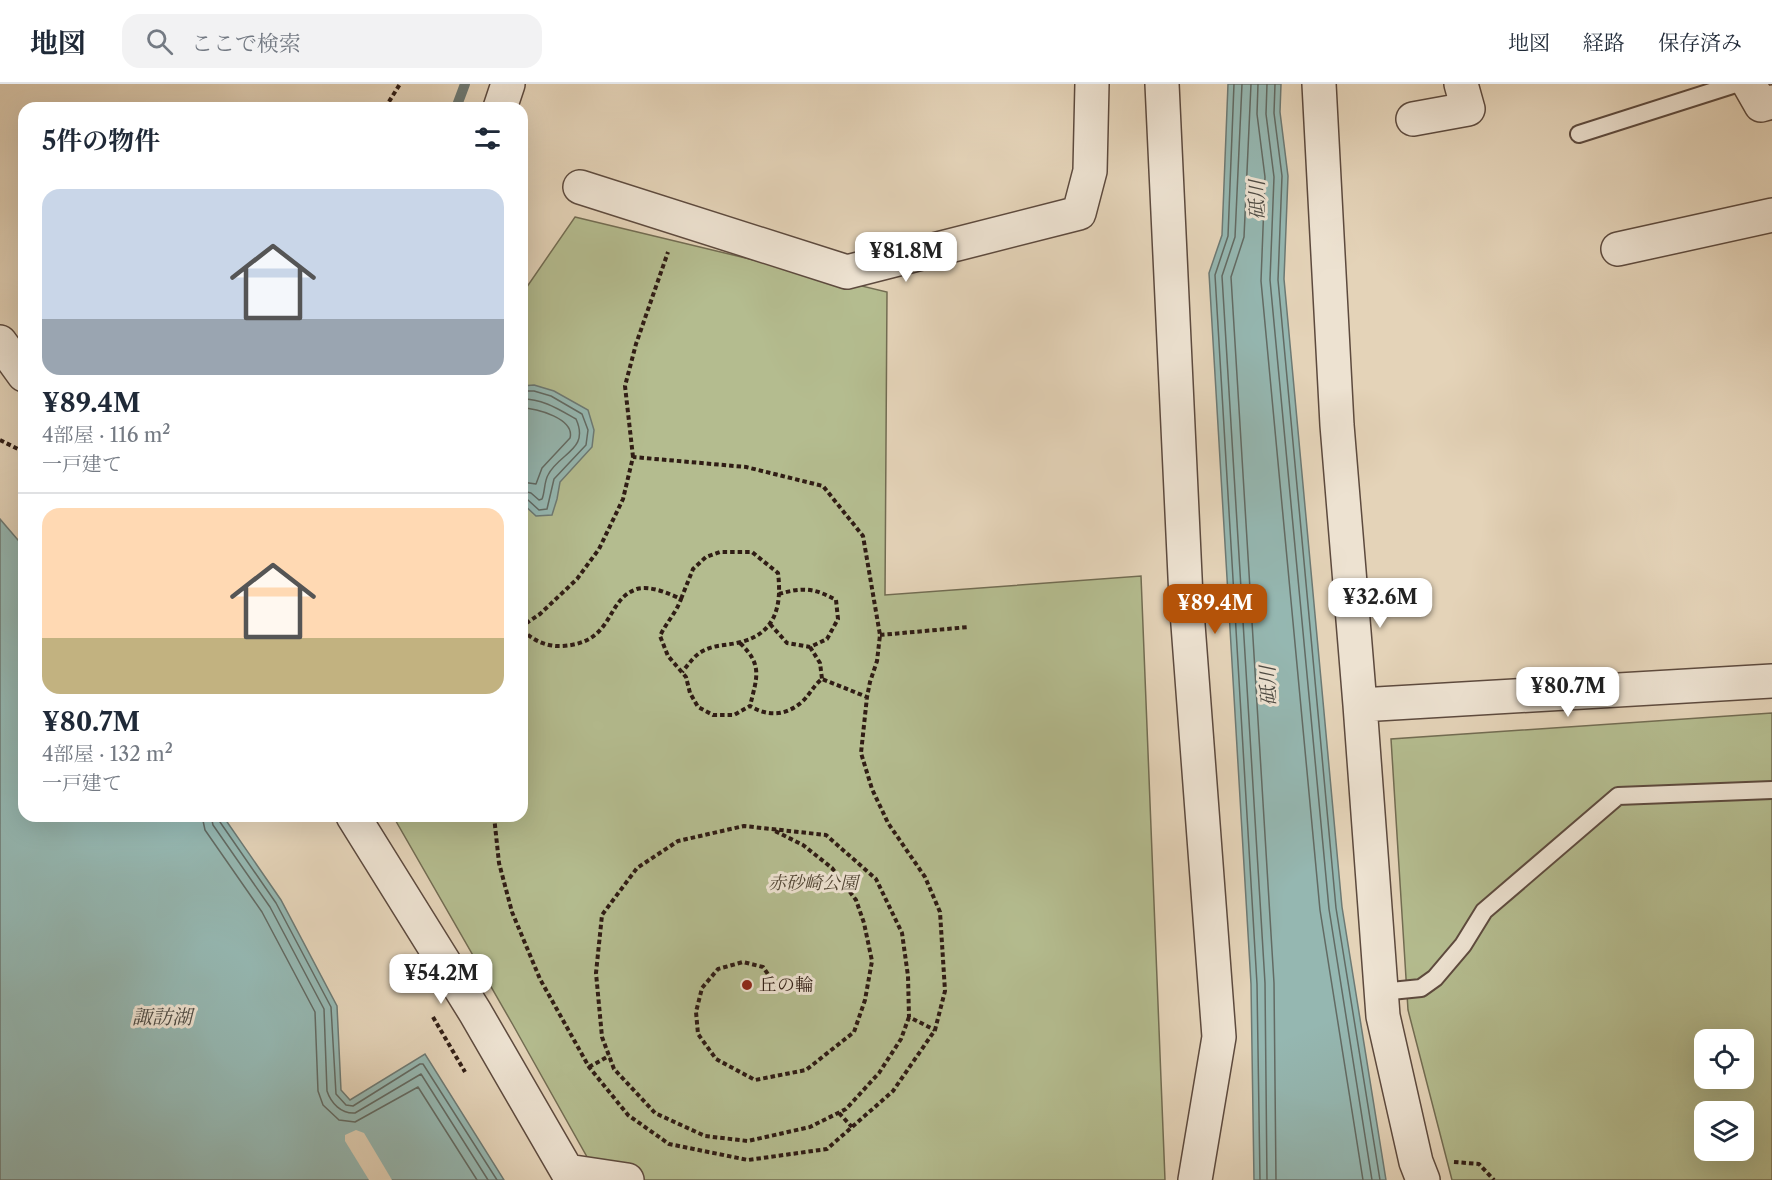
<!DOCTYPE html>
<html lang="ja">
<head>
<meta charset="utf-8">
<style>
	body { margin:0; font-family:"Libre Caslon Text","Noto Serif JP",serif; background:#f2f2f3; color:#1f2937; height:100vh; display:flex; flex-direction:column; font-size:22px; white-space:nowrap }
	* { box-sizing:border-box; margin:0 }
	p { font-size:20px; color:#747a83 }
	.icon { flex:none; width:33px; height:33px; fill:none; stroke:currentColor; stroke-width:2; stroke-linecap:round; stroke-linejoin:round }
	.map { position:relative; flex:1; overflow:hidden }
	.panel { position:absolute; left:18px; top:18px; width:510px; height:720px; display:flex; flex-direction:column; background:#fff; border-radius:18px; box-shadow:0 6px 24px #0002 }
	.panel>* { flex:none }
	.buttons { position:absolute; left:1694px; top:945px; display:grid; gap:12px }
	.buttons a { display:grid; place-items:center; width:60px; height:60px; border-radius:12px; background:#fff; box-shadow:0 6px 24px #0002; font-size:30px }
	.price { position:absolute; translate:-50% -51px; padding:0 14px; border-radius:12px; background:#fff; color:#222; font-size:20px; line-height:39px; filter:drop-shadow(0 2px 3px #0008) }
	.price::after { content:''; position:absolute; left:50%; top:36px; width:18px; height:14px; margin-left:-9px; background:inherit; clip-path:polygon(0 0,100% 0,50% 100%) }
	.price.selected { background:#b45309; color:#fff }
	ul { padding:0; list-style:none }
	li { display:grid; align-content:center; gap:12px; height:318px; padding:0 24px }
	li+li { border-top:2px solid #e0e1e3 }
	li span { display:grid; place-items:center; height:186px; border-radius:18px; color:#555 }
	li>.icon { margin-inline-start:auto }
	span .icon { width:108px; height:108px; fill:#fffc; stroke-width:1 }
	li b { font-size:26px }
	h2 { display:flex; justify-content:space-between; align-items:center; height:72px; padding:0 24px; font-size:26px }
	header { display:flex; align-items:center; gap:36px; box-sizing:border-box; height:84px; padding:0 30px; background:#fff; border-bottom:2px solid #e0e1e3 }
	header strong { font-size:28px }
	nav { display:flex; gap:33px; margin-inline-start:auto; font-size:21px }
	.search { width:420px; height:54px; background:#f2f2f3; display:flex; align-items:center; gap:15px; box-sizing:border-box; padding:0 21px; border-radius:18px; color:#747a83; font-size:22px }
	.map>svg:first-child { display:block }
	.green { fill:#b4bc8f; stroke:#726c52; stroke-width:1.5; fill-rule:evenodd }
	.water { fill:#95b7b1; stroke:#6d7973; stroke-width:1.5 }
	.pier { fill:#e4d3b8 }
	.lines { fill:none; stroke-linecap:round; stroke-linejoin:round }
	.shore { stroke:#626a63; stroke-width:1.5 }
	.stream { stroke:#6d7973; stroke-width:10 }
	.service-casing { stroke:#5d4a3e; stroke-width:20 }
	.minor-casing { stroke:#5d4a3e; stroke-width:36 }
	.tertiary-casing { stroke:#5d4a3e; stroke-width:36 }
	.path { stroke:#301d15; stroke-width:4; stroke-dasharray:4.5 3; stroke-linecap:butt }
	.service { stroke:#ede2d1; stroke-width:16 }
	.minor { stroke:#ede2d1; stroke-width:33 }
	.tertiary { stroke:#ede2d1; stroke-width:33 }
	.poi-dot { fill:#8f2418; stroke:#ede2d1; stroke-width:2 }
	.labels { text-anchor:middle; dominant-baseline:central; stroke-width:6; stroke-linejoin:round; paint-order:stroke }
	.park-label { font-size:18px; font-style:italic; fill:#514534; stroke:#ede2d1 }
	.poi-label { font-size:18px; fill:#301d15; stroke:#ede2d1; text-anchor:start }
	.water-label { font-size:20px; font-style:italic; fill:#4e4b44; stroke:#ede2d1 }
</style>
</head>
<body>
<header>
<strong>地図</strong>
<div class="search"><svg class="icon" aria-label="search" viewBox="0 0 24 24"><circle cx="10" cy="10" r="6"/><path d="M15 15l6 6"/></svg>ここで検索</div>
<nav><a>地図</a><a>経路</a><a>保存済み</a></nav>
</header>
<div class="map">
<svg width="1772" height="1096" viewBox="0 0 1772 1096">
	<rect width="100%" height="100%" fill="#e4d3b8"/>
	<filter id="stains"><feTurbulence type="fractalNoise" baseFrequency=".00333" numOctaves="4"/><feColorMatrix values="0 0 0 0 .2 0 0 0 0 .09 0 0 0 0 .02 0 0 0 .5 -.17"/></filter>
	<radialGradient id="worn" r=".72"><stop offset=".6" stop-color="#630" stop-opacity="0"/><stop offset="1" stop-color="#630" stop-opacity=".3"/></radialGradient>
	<path class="green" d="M575,133L887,208L885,511L1141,492L1165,1096H600L513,941L393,732H522V210Z
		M1772,629V1096H1452L1408,926L1391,655ZM1704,956H1743V994H1704ZM1704,1028H1743V1066H1704Z"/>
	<path class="water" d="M1228,0H1281L1280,28L1288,92L1284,195L1342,823L1386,1096H1254L1251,900L1209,189L1222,151Z
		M534,301L554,307L588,326L594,346L592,363L560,398L557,415L552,431L536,432L522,419V302Z
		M0,435L24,463V732H223L281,816L337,922L341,1006L350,1016L425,970L504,1096H0Z"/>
	<path class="pier" d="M356,1046L364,1049L392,1096H369L345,1057V1051Z"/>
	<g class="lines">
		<path class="shore" d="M1234,0L1228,152L1215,191L1257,900L1260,1096
			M1242,0L1235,153L1222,192L1265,899L1267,1096
			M1251,0L1244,153L1231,193L1274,899L1276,1096
			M1258,0L1257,30L1265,93L1261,197L1320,826L1363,1096
			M1267,0L1266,30L1274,93L1270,196L1329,825L1372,1096
			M1275,0L1274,29L1282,92L1278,196L1336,824L1380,1096
			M522,307H534L551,312L582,330L588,346L586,361L554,395L547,425L539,426L528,416L522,415
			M522,315C543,315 558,325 576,335C590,366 559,369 548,391C544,398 545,408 542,415L539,416L531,409L522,407
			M522,324C537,324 575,335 570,354L542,384L536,400L522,398
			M202,732L205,746L262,828L315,928L318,1007L323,1021L339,1036L355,1038L418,1003L477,1096
			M211,732L213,741L270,823L324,925L327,1007C331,1019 341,1030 355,1029L421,990L488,1096
			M218,732L220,738L276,819L331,923L336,1010L346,1021L353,1022L420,980H423L497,1096"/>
		<path class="stream" d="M456,24L465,0"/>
		<g class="service-casing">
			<path id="service" d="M1579,50L1736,0
				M1381,908L1421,904L1435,894L1463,861L1484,827L1618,712L1772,706"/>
		</g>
		<g class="minor-casing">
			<path id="minor" d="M1162,0L1186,514L1219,953L1195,1096
				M1749,0L1761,21L1772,18
				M500,24L508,0
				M1413,35L1468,25L1461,0
				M580,103L847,188L1079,129L1090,87L1092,0
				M1618,165L1772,131"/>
		</g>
		<g class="tertiary-casing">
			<path id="tertiary" d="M1319,0L1337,341L1360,621L1383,932L1416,1078L1423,1096
				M0,258L24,291
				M1360,621L1772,597
				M353,732L475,928L567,1087L627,1096"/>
		</g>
		<path class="path" d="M385,24L400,0
			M0,356L24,368
			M633,373L625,302L636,260L668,168
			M681,515L693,485L706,473L720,468H752L778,489C782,521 776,549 741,558C727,562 714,560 701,568C693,573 688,581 682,588
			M770,540L787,559L810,563L827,555L838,535L836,516C814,504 803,503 779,510
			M522,546C534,557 547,563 563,562C616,558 604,516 637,505C650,501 670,510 681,515C676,529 666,539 660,552L668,572L686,593L690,609L698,623L713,631H734L750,622C769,633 786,632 803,617C810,610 814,601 822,595L867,613
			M880,551L969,543
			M740,559C763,581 757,593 750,622
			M810,563L820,579L822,595
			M494,732L499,779L512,828L540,895L589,983L628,1031L669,1060L748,1076L827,1065L893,1007L935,946L945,907L940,828L925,793L888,739L872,705L861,669L867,613L870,598L877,577L880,551L863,452L823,402L746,383L633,373L623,415L599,465L577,495L540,530L522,542
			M772,896L763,883L743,878L718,885L702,904L696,928L698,950L716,975L755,996L806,986L854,948L865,916L872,877L864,839L856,816L832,784L803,761L775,747
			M433,933L465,988
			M909,933L901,955L879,989L846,1025L810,1043L748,1057L705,1052L655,1029L614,985L602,953L596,889L602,831L637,784L678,757L744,742L826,751L876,795L902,849L908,892L909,933L935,946
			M589,983L609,972
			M839,1029L852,1043
			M1454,1078L1479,1080L1494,1096"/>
		<use href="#service" class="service"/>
		<use href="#minor" class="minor"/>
		<use href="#tertiary" class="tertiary"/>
	</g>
	<circle class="poi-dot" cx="747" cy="901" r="6"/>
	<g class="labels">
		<g class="park-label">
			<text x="813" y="799">赤砂崎公園</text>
		</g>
		<g class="poi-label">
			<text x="759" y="901">丘の輪</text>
		</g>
		<g class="water-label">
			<text transform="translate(1257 116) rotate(-91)">砥川</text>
			<text transform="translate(1268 602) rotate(-92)">砥川</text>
			<text x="162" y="933">諏訪湖</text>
		</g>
	</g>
	<rect width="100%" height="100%" filter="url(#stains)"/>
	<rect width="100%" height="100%" fill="url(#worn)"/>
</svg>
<div class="buttons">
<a><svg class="icon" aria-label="locate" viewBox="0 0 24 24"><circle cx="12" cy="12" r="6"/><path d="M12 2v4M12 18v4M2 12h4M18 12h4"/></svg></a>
<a><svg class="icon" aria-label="layers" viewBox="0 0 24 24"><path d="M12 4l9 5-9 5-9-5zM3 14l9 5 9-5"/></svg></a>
</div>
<b class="price" style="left:906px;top:199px">¥81.8M</b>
<b class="price" style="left:1380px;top:545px">¥32.6M</b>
<b class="price selected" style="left:1215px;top:551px">¥89.4M</b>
<b class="price" style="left:1568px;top:634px">¥80.7M</b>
<b class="price" style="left:441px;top:921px">¥54.2M</b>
<section class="panel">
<h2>5件の物件<svg class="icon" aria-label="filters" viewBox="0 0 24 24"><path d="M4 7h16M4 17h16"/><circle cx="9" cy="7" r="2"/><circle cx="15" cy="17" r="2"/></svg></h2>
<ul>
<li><span style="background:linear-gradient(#c9d6e8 70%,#9aa5b1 0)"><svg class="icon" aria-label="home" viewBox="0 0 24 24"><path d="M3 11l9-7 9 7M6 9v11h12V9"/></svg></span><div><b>¥89.4M</b><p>4部屋 · 116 m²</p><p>一戸建て</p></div></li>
<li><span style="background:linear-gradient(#ffd9b3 70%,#c2b280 0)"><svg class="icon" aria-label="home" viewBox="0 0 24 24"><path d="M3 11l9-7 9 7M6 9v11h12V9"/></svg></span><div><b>¥80.7M</b><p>4部屋 · 132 m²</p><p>一戸建て</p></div></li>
</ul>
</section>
</div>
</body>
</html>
